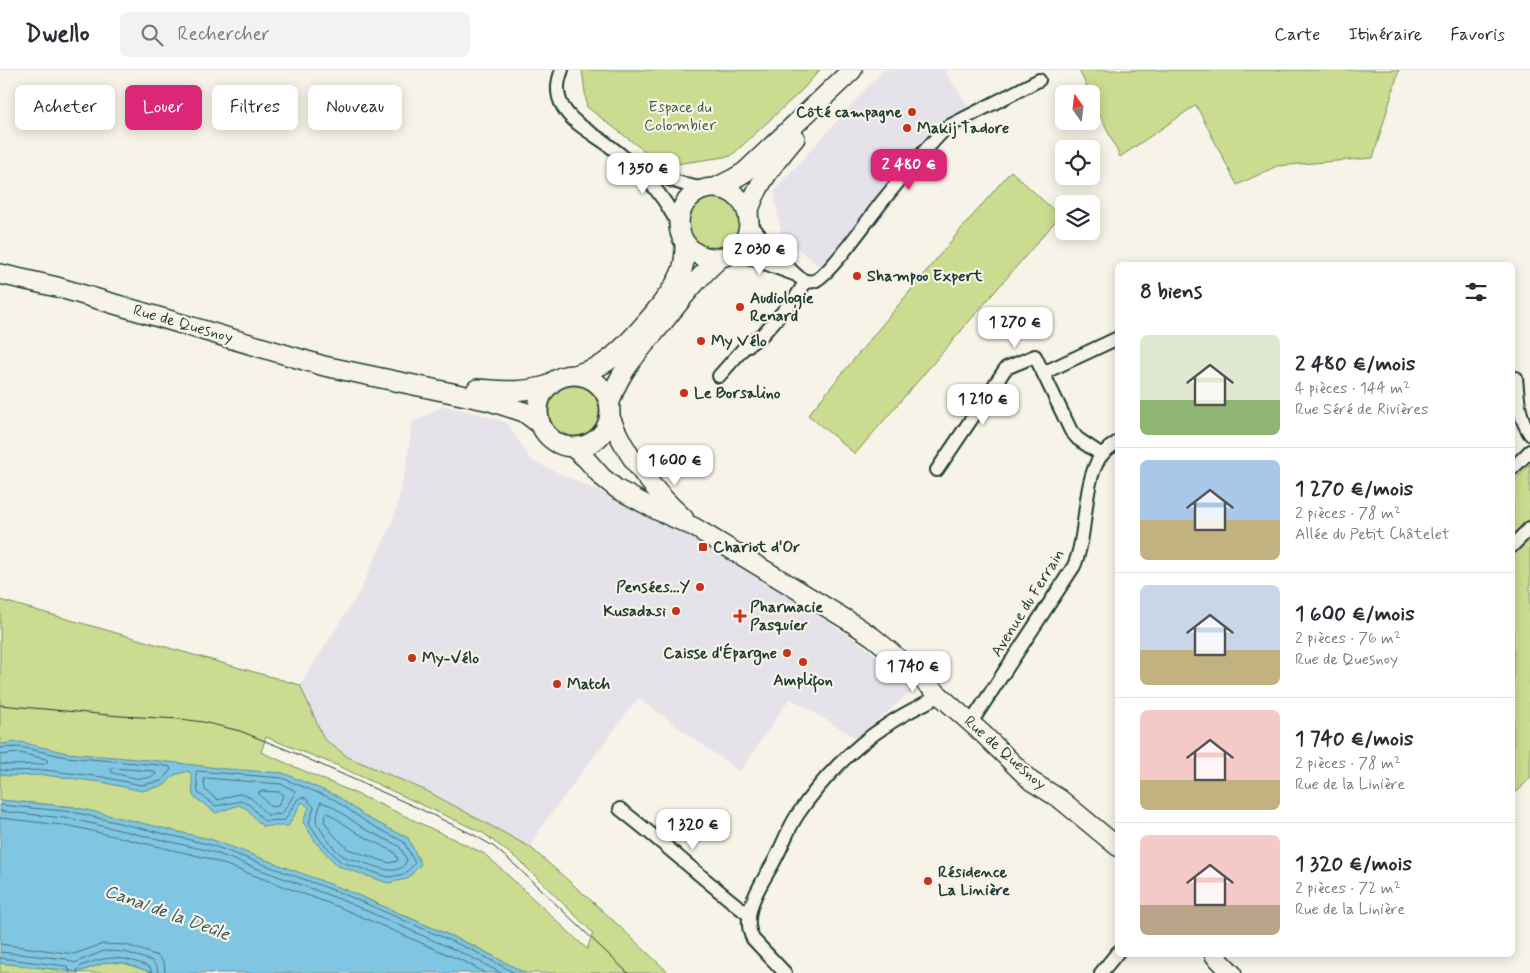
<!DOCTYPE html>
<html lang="fr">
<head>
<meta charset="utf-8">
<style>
	body { margin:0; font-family:Mynerve,sans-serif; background:#f2f2f3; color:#2b2b33; height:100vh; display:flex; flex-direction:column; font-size:19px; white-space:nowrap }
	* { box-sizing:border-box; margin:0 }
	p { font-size:16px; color:#7c7c81 }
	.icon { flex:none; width:28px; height:28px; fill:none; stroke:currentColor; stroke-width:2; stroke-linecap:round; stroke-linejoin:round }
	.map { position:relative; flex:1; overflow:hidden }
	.drawer { position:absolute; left:1115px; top:192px; width:400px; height:695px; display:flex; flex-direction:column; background:#fff; border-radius:8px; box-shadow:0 2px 12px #0003 }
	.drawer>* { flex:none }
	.banner { position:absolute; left:15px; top:15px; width:475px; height:45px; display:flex; gap:10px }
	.needle { width:32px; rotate:346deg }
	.controls { position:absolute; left:1055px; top:15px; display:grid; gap:10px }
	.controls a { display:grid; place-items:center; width:45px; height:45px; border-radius:8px; background:#fff; box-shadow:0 2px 12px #0003; font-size:25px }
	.price { position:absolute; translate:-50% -42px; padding:0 11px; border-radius:10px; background:#fff; color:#222; font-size:16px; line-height:32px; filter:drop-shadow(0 1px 2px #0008) }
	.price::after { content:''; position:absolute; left:50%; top:30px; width:15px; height:11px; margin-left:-8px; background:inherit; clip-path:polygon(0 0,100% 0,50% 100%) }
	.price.current { background:#db2777; color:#fff }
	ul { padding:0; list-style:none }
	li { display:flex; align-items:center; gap:15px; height:125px; padding:0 25px }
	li+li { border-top:1px solid #e1e1e2 }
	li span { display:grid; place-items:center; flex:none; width:140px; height:100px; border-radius:8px; color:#555 }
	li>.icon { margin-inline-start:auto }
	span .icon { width:60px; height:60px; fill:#fffc; stroke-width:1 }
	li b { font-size:21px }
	h2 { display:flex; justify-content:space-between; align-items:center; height:60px; padding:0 25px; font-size:21px }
	.pill { padding:0 18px; border-radius:8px; background:#fff; box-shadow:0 2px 12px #0003; font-size:18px; line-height:45px }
	.pill.current { background:#db2777; color:#fff }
	header { display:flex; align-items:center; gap:30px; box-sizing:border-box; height:70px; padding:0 25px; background:#fff; border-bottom:1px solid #e1e1e2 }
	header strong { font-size:24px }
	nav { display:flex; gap:28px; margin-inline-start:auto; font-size:18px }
	.search { width:350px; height:45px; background:#f2f2f3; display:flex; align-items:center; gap:12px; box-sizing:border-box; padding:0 18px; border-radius:8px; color:#7c7c81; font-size:19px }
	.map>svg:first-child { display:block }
	.built { fill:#e5e2ea }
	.green { fill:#cbdb8f; stroke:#758c62; fill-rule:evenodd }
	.water { fill:#80c5e1; stroke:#598f9c }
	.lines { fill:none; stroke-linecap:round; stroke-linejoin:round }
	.shore { stroke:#467379; stroke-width:1 }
	.street-casing { stroke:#1f3d34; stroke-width:16 }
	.secondary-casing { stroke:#1f3d34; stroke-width:21 }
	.primary-casing { stroke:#1f3d34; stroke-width:22 }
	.street { stroke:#f7f3e8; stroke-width:12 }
	.secondary { stroke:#f7f3e8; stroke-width:18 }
	.primary { stroke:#f7f3e8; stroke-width:19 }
	.tram { stroke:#1f3d34; stroke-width:1 }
	.poi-dot { fill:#c8321e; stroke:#f7f3e8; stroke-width:2 }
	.labels { text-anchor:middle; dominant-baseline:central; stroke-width:4.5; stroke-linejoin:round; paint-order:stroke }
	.park-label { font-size:16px; fill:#415d46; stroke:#f7f3e8 }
	.poi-label { font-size:16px; font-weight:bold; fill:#1f3d34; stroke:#f7f3e8; text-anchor:start }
	.street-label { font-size:16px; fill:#1f3d34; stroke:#f7f3e8 }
	.water-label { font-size:18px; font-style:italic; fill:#325857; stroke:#f7f3e8 }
</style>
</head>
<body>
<header>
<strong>Dwello</strong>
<div class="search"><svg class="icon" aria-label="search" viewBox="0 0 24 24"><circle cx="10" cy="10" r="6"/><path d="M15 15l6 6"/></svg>Rechercher</div>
<nav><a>Carte</a><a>Itinéraire</a><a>Favoris</a></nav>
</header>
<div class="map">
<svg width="1530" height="903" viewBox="0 0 1530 903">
	<rect width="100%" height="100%" fill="#f7f3e8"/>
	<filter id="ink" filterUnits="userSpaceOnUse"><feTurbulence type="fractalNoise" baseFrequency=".02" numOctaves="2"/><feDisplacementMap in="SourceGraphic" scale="10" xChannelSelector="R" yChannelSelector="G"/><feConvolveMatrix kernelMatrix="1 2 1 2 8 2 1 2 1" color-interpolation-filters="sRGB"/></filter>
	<g filter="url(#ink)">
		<path class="built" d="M883,0H944L979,52L944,71L833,208L781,164L774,121Z
			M443,336L480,344L507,353L531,390L537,393L689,462L859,572L888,595L915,619L856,668L790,628L740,702L638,628L542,756L530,777L427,721L348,687L324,669L300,615L360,521L394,448L407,393L412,353Z"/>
		<path class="green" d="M582,0H820L802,20L731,86L676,94L651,86L587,37Z
			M1079,0H1399L1373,88L1277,96L1237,115L1196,35L1120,87Z
			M1011,101L1060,146L855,384L808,345L961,159Z
			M689 153a25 25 0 1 1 50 0a25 25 0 1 1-50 0Z
			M549 341a25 25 0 1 1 50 0a25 25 0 1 1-50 0Z
			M1530,394V708L1517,722L1513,718V412Z
			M0,530L300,615L324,669L348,687L427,721L530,777L602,840L669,903H525L474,876L346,820L74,737L0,730ZM266,667L336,695L483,763L521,792L593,863L587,879L495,793L483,783L384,736L261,682Z
			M107,892L124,893L154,903H0V893L79,902Z"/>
		<path class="water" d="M20,672L67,683L160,691L227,699L283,703L337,726L368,748L408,768L421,794L407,809L388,813L338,796L317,774L303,752L309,737L302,732L288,756H262L247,739L239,735L216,743L193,726L192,707L189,701L174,705L165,715L142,721L101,712L44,705L8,706L0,704V674Z
			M0,730L74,737L213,770L346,820L476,877L525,903H154L124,893L107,892L79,902L0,893Z"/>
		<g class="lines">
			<path class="shore" d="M0,678L20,677L66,687L160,695L170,697L171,699L162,711L141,715L102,707L45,700L8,701L0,700
				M0,685L20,683L46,689L48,691L45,694L9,695L0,694
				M112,698L154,701L156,704C144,713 127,706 113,703L111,701Z
				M197,701L282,708L335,730L366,752L404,772L415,793L405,804L389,807L341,792L321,771L309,753L314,737L306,728L301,727L297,730L285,750L264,751L250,735L241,731L216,736L198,723L196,703Z
				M205,708L281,714L294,720L295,723L282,744L267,745C259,737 251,723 238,724C231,725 224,729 218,730L205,720L204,710Z
				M261,721L279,722L283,724V726L278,736L271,737L259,724V722Z
				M321,732L332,736L363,758L399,776L407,790C400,809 375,796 362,792C356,790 348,789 343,786C332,778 323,764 316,752Z
				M0,735L73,742L211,775L344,824L474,881L515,903
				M0,741L72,749L210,781L342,830L471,887L501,903
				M328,743L359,764L394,782L398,789L397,791L389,793L348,779L332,763L324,751L326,744Z
				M0,748L71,756L207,788L339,837L467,893L485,903
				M0,874L74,884L103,874L127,875L158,886L164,893L165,903
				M0,882L66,889L74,893L104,881L125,882L152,891L157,897L158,903
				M0,888L66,896L69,899L70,903
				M77,903L78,899L81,896C103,888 113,885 136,892C142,894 147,895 151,899L152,903"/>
			<g class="street-casing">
				<path id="street" d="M562,0C557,12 556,25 563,37C572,53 592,63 607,74C638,97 663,122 679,157
					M633,91C659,105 675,114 705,119
					M749,150C755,162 792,204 803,210C806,211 811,212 814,211C828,207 870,147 881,133C901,108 922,83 944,60L951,55L1039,10
					M730,185L748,187L794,204
					M1043,303L1118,268
					M719,306L743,279L763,264L796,227L806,211
					M1516,308C1518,328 1518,346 1530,364
					M1512,399L1530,381
					M937,400L1006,298L1035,286L1071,361L1078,369L1102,385
					M1512,476L1530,458
					M969,651L976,645L1074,496C1088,464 1082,415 1100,387C1105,381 1111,376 1118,372
					M620,739C664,773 705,811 749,845
					M785,903L753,869C740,844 760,816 772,795C782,778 787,760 798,744C821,710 853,677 887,655C904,643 923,635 940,625
					M1101,903L1118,882"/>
			</g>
			<g class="secondary-casing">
				<path id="secondary" d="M610,346C626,387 652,419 684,448
					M572,377L586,389L602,407L617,419L658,441L694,457L849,551L873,567L890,581L983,664L1031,711L1060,729L1118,777
					M1214,885L1232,903"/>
			</g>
			<g class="primary-casing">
				<path id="primary" d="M679 153a35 35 0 1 1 70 0a35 35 0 1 1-70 0Z
					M715,118L735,108L745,102L852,0
					M748,142C758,112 775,92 795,68
					M0,204L57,217L324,296L490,331L524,342L541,355
					M538 341a36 36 0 1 1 72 0a36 36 0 1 1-72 0Z
					M574,305C584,302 594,299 603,294C625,280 674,224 682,200C685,191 685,182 685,173
					M477,319C506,321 521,323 550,315
					M610,332C619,300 642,278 663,252C681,230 698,207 720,188"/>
			</g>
			<use href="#street" class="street"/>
			<use href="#secondary" class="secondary"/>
			<use href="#primary" class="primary"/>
			<path class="tram" d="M0,635L120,646L181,649L203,652L240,661L290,681L418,738L474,765L493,776L515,795L628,903"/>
		</g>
	</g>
	<g class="poi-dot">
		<circle cx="912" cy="42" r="5"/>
		<circle cx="907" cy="58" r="5"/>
		<circle cx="857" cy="206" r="5"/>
		<circle cx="740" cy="237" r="5"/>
		<circle cx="701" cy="271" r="5"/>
		<circle cx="684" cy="323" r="5"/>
		<rect x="698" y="472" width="10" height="10" rx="2.5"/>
		<circle cx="700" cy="517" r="5"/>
		<circle cx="676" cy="541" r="5"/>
		<path d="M737.5 538.5h5v5h5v5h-5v5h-5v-5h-5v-5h5z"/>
		<circle cx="787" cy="583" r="5"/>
		<circle cx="412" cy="588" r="5"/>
		<circle cx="803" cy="592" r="5"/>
		<circle cx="557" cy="614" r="5"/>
		<circle cx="928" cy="811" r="5"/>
	</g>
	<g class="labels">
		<g class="park-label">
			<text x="680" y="37">Espace du<tspan x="680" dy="18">Colombier</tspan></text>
		</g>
		<g class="poi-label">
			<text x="902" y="42" text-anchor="end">Côté campagne</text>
			<text x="917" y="58">Makij Tadore</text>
			<text x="867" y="206">Shampoo Expert</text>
			<text x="750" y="228">Audiologie<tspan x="750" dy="18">Renard</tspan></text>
			<text x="711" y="271">My Vélo</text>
			<text x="694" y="323">Le Borsalino</text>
			<text x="713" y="477">Chariot d'Or</text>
			<text x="690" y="517" text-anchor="end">Pensées...Y</text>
			<text x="750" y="537">Pharmacie<tspan x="750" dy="18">Pasquier</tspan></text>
			<text x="666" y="541" text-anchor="end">Kusadasi</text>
			<text x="777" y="583" text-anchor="end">Caisse d'Épargne</text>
			<text x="422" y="588">My-Vélo</text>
			<text x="803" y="610" text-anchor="middle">Amplifon</text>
			<text x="567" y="614">Match</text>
			<text x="938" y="802">Résidence<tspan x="938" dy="18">La Linière</tspan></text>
		</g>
		<g class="street-label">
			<text transform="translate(183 254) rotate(16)">Rue de Quesnoy</text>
			<text transform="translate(1028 533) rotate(-58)">Avenue du Ferrain</text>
			<text transform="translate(1005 683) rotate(41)">Rue de Quesnoy</text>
		</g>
		<g class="water-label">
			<text transform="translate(167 843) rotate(20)">Canal de la Deûle</text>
		</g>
	</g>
</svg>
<div class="controls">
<a><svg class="needle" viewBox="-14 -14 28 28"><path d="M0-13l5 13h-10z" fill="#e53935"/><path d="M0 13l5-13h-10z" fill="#7c7c81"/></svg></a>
<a><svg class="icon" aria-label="locate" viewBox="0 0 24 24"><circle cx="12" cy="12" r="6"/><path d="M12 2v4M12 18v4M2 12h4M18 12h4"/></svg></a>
<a><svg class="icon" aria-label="layers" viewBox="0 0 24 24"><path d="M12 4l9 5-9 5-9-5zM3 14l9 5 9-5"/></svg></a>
</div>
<b class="price current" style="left:909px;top:121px">2 480 €</b>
<b class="price" style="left:643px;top:125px">1 350 €</b>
<b class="price" style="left:760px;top:206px">2 030 €</b>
<b class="price" style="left:1015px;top:279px">1 270 €</b>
<b class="price" style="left:983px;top:356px">1 210 €</b>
<b class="price" style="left:675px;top:417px">1 600 €</b>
<b class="price" style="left:913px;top:623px">1 740 €</b>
<b class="price" style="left:693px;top:781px">1 320 €</b>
<div class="banner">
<a class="pill">Acheter</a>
<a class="pill current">Louer</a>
<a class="pill">Filtres</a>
<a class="pill">Nouveau</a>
</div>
<section class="drawer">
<h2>8 biens<svg class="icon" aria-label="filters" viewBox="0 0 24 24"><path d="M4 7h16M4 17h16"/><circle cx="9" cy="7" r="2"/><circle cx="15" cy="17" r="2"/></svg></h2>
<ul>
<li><span style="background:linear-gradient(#dfe7d0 65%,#8fb573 0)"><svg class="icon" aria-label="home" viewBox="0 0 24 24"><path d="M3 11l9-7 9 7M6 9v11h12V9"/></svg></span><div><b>2 480 €/mois</b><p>4 pièces · 144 m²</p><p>Rue Séré de Rivières</p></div></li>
<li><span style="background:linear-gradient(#a9c7e8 60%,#c2b280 0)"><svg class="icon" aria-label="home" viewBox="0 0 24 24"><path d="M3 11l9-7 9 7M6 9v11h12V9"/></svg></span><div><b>1 270 €/mois</b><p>2 pièces · 78 m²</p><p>Allée du Petit Châtelet</p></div></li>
<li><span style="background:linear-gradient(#c9d6e8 65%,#c2b280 0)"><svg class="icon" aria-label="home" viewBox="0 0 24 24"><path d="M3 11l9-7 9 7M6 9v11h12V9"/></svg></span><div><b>1 600 €/mois</b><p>2 pièces · 76 m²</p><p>Rue de Quesnoy</p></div></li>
<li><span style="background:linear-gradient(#f6c9c9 70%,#c2b280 0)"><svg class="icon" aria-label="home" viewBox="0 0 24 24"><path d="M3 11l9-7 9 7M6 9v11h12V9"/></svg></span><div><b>1 740 €/mois</b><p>2 pièces · 78 m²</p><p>Rue de la Linière</p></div></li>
<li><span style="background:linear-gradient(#f6c9c9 70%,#b9a48a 0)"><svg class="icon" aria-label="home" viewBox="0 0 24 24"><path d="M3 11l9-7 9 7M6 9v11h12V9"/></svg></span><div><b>1 320 €/mois</b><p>2 pièces · 72 m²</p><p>Rue de la Linière</p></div></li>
</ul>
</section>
</div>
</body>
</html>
